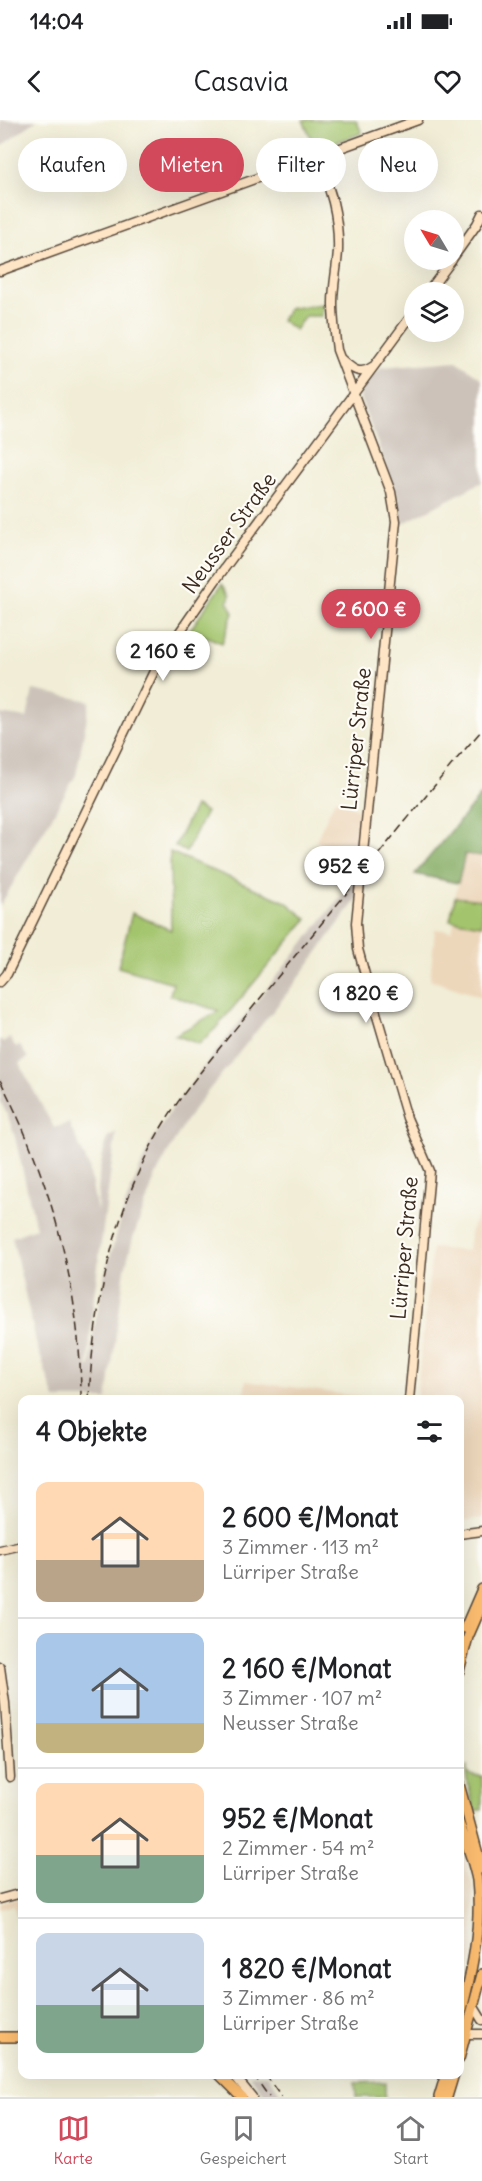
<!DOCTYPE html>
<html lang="de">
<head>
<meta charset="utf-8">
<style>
	body { margin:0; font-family:Delius,sans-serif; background:#f6f6f6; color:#202124; height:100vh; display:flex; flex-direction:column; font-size:22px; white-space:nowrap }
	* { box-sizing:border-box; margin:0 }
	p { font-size:20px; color:#757577 }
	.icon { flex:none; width:33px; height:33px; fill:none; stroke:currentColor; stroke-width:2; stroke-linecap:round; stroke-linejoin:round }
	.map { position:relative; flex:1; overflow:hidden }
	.sheet { position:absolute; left:18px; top:1275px; width:446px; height:684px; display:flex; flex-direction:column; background:#fff; border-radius:12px; box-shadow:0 6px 24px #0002 }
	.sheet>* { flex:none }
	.banner { position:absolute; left:18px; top:18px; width:447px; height:54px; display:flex; gap:12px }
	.needle { width:39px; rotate:308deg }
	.buttons { position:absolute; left:404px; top:90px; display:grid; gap:12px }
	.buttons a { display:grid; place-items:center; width:60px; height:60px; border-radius:50%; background:#fff; box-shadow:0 6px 24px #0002; font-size:30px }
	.price { position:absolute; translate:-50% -51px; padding:0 14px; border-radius:21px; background:#fff; color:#222; font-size:20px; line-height:39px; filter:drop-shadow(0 2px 3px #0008) }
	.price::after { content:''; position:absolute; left:50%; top:36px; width:18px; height:14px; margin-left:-9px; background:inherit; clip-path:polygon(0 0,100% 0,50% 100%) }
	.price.current { background:#d1495b; color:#fff }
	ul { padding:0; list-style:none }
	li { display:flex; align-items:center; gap:18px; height:150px; padding:0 18px }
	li+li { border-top:2px solid #e0e0e0 }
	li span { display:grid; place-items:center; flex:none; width:168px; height:120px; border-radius:12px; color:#555 }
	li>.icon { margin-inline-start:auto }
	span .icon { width:72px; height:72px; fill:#fffc; stroke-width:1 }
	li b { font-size:26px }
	h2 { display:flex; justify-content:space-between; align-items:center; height:72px; padding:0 18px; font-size:26px }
	.pill { padding:0 21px; border-radius:27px; background:#fff; box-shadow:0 6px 24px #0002; font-size:21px; line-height:54px }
	.pill.current { background:#d1495b; color:#fff }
	.status { display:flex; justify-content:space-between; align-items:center; height:42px; padding:0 30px; background:#fff; direction:ltr }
	.status svg { height:16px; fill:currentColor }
	header { display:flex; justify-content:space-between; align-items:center; height:78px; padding:0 18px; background:#fff; font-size:27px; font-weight:600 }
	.tabs { display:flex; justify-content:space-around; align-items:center; height:84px; border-top:2px solid #e0e0e0; background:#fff; font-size:16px; color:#757577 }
	.tabs a { display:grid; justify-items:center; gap:3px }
	.tabs .current { color:#d1495b }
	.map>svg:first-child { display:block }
	.built { fill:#edd7bb }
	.industrial { fill:#ccc2b9 }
	.green { fill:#a3c46c; stroke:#6f7745; stroke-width:1.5 }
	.forest { fill:#82aa60; stroke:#5e6a3f; stroke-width:1.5 }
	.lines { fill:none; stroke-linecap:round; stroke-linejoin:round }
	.secondary-casing { stroke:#56473a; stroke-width:11 }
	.primary-casing { stroke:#56473a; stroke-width:12 }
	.secondary { stroke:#fee5c5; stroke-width:8 }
	.primary { stroke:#fcbd6f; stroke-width:9 }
	.rail { stroke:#3b2a1e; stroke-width:1.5; stroke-dasharray:9 4.5; stroke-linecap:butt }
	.labels { text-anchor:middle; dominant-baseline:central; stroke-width:4.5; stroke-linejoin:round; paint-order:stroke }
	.street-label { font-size:21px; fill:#3b2a1e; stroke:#fdfcf7 }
</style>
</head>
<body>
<div class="status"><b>14:04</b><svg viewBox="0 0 49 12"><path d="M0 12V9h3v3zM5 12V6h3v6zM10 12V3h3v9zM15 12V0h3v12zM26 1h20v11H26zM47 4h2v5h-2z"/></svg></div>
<header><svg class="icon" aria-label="back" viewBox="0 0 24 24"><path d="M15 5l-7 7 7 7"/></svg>Casavia<svg class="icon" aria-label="heart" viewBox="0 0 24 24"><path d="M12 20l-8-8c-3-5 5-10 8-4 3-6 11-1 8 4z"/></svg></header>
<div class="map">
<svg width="482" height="1977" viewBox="0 0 482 1977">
	<rect width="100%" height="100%" fill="#fdfcf7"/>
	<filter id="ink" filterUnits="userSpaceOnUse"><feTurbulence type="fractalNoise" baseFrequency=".0167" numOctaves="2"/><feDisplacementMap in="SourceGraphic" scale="12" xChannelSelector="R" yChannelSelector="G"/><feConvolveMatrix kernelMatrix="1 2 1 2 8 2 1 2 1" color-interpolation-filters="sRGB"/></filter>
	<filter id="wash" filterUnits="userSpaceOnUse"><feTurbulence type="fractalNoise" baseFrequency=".008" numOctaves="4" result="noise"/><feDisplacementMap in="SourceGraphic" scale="24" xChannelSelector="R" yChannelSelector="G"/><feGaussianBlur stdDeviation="1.35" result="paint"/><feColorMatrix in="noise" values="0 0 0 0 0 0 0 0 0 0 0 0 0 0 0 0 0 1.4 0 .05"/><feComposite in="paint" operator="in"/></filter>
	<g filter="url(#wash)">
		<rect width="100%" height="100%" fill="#f1edd6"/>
		<path class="built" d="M335,679L362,691L357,735L355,737L316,721Z
			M465,734L482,736V780L455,777Z
			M454,802L482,805V877L430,860L435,809L452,811Z
			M482,1084V1399L459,1402V1280L416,1279L432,1128L468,1131L470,1113Z
			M246,1261L376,1279H243Z
			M459,1720L473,1769V1824L470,1849L459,1873Z
			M22,1777V1823L14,1785L0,1789V1783Z"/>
		<path class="industrial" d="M0,0H37L0,27Z
			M457,241L482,259V362L402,404L396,371L360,278L363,263L382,247Z
			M33,570L90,581L76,655L0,786V594L27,598Z
			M373,737L382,745L289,871L200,981L185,1002L156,1055L133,1118L125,1149L107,1279H55L37,1226L12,1117L36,1108L15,1017L7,994L0,981V919L3,922L10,918L16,927L19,925L28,938L19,943L54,1008L69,1003L89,1047L97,1092L99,1055L103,1034L108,1016H111L116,1012L94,1176L88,1241V1247H90L92,1220L105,1152L127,1080L151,1022L171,990L209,940Z
			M250,1955H268L283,1977H266Z"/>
		<path class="green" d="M303,0H356L362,13L316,29Z
			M323,184L322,196H305L295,210L281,200L289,188Z
			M222,464L230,475L228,482L233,493L222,523L190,510Z
			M195,686L206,692L186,732L175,726Z
			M170,732L286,782L307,799L216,908L199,924L175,915L219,891L170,875L173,863L118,847L132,793L171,810Z
			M455,777L482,780V805L450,800Z
			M467,1645V1652L470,1655L482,1656V1690H477L475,1693L466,1655Z
			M385,1962V1977H356L355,1963Z"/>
		<path class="forest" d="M482,674V736L465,734L458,763L415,754Z"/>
	</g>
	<g filter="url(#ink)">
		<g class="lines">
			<g class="secondary-casing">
				<path id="secondary" d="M312,38C332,61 339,101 338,131C337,149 333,165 333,183C333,199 335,214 337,230L391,372L396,401L356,803L358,829L367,862L407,998L430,1051L409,1280
					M453,138L477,104L482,94
					M0,151L418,0
					M428,172L452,140
					M340,238C350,247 359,257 372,247
					M0,862L7,854L157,545L215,461L414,192
					M459,1414L482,1411
					M0,1430L22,1425
					M0,1547L5,1583L10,1657
					M0,1779L22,1773
					M474,1887L482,1900
					M459,1914H482
					M233,1954L252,1977"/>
			</g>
			<g class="primary-casing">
				<path id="primary" d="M465,1508L482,1469
					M459,1551L468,1517L482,1485
					M459,1664L482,1749
					M459,1703C466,1722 473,1740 477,1760C482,1807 471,1856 459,1901
					M0,1917H22
					M459,1939L482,1854
					M219,1954L242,1977
					M439,1977L446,1954
					M447,1977L454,1954"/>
			</g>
			<use href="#secondary" class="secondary"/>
			<use href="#primary" class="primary"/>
			<path class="rail" d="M0,960C51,1060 81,1167 81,1280
				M89,1280C93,1187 114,1089 161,1008C180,976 204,948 226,920L454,642L482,610
				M253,1954L269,1977
				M265,1954L281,1977"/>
		</g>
	</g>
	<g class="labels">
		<g class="street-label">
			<text transform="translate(229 413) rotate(-54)">Neusser Straße</text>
			<text transform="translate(356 619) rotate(-84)">Lürriper Straße</text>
			<text transform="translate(404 1128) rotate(-85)">Lürriper Straße</text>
		</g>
	</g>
</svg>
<div class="buttons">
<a><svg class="needle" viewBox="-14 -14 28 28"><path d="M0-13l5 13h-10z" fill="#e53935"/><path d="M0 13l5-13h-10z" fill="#757577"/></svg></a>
<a><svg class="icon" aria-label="layers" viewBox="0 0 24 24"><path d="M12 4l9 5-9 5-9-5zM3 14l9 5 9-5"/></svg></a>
</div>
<b class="price current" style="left:371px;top:520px">2 600 €</b>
<b class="price" style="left:163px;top:562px">2 160 €</b>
<b class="price" style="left:344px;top:777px">952 €</b>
<b class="price" style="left:366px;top:904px">1 820 €</b>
<div class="banner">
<a class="pill">Kaufen</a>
<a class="pill current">Mieten</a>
<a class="pill">Filter</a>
<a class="pill">Neu</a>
</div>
<section class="sheet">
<h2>4 Objekte<svg class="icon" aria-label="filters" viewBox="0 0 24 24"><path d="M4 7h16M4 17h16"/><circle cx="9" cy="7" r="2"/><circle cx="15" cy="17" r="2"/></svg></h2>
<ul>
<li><span style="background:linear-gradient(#ffd9b3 65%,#b9a48a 0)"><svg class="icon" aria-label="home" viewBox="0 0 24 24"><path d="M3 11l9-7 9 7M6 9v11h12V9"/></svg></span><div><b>2 600 €/Monat</b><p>3 Zimmer · 113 m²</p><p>Lürriper Straße</p></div></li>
<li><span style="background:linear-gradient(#a9c7e8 75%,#c2b280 0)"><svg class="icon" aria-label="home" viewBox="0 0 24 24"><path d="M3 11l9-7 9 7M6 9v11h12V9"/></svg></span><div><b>2 160 €/Monat</b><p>3 Zimmer · 107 m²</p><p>Neusser Straße</p></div></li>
<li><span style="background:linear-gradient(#ffd9b3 60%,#7fa58c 0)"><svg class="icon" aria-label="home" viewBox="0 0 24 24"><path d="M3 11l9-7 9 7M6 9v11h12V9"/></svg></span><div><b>952 €/Monat</b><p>2 Zimmer · 54 m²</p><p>Lürriper Straße</p></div></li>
<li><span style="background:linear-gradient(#c9d6e8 60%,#7fa58c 0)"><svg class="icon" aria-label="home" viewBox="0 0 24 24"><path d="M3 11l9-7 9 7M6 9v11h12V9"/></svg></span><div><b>1 820 €/Monat</b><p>3 Zimmer · 86 m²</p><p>Lürriper Straße</p></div></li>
</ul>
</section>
</div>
<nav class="tabs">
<a class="current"><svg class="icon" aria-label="map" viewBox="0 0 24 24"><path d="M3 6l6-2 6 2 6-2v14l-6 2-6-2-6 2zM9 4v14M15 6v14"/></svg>Karte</a>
<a><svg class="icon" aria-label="saved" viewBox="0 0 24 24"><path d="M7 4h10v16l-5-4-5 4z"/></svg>Gespeichert</a>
<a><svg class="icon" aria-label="home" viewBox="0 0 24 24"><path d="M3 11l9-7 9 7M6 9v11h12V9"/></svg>Start</a>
</nav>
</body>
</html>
